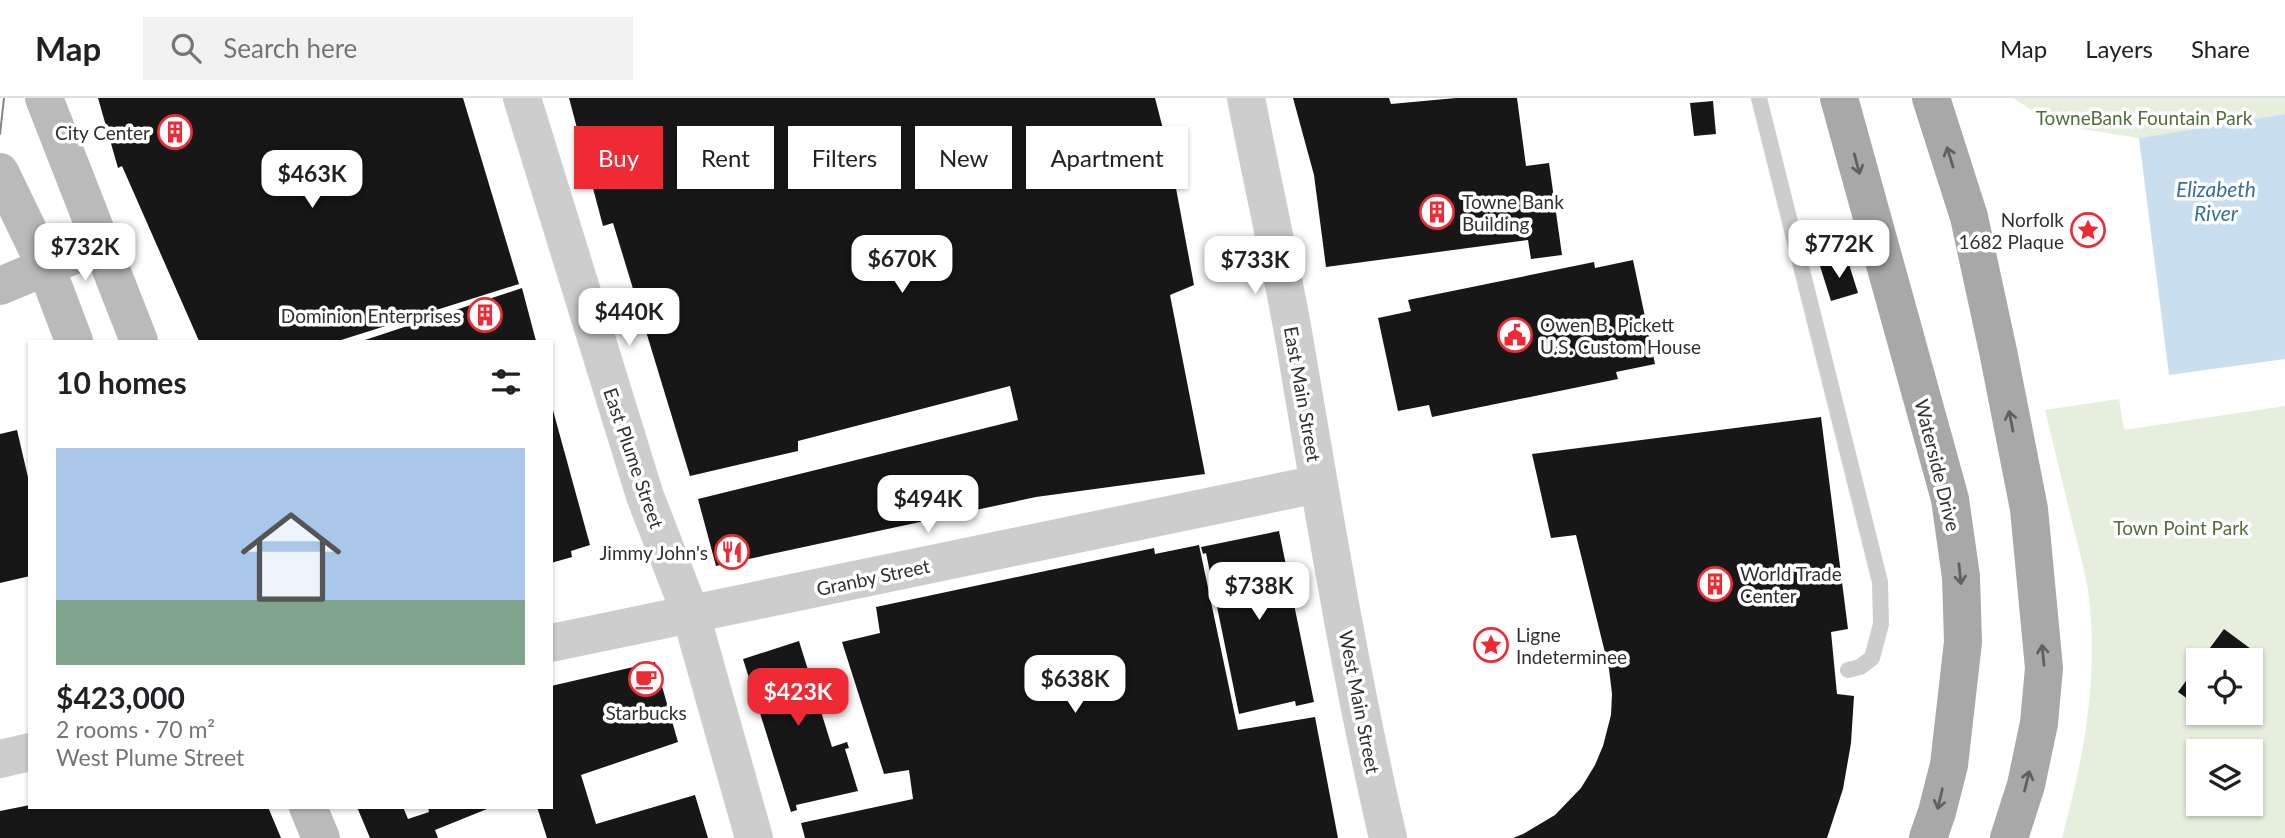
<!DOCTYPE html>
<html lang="en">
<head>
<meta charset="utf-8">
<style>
	body { margin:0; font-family:Lato,sans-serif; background:#f2f2f2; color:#202124; height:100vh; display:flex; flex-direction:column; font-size:26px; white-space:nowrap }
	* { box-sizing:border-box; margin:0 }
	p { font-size:23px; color:#757577 }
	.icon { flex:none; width:38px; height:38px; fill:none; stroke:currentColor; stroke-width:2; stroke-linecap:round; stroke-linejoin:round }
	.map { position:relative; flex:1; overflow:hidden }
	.panel { position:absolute; left:28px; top:242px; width:525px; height:469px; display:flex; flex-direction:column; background:#fff; border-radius:0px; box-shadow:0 2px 5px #0004 }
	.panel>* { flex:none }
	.guide { position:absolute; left:574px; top:28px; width:665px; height:63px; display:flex; gap:14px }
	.buttons { position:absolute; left:2186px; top:550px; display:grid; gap:14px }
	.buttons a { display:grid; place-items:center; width:77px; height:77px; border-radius:0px; background:#fff; box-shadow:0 2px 5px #0004; font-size:35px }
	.price { position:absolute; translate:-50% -60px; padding:0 16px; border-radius:14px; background:#fff; color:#222; font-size:23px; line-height:46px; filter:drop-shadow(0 2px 4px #0008) }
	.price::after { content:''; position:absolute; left:50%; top:42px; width:21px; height:16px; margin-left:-10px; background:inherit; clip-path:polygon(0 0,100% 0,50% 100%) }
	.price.current { background:#f02a35; color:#fff }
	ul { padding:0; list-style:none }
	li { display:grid; align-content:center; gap:14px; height:371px; padding:0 28px }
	li span { display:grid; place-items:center; height:217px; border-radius:0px; color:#555 }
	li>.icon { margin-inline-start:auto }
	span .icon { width:126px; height:126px; fill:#fffc; stroke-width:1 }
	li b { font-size:30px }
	h2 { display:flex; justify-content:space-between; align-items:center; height:84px; padding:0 28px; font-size:30px }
	.tag { padding:0 24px; border-radius:0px; background:#fff; box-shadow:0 2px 5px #0004; font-size:24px; line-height:63px }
	.tag.current { background:#f02a35; color:#fff }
	header { display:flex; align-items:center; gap:42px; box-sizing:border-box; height:98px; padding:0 35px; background:#fff; border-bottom:2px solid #e0e0e0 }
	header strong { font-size:33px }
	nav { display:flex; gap:38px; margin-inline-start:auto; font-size:24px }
	.search { width:490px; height:63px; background:#f2f2f2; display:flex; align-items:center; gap:18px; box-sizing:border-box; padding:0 24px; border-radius:0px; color:#757577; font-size:26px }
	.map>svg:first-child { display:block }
	.green { fill:#e6eede; fill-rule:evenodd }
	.water { fill:#c9dfef }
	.building { fill:#171717 }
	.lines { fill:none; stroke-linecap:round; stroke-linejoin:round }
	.service { stroke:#cdcdcd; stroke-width:16 }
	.tertiary { stroke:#cdcdcd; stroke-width:38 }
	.secondary { stroke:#bababa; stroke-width:38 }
	.primary { stroke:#a8a8a8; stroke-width:38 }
	.tram { stroke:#858585; stroke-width:2 }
	.oneway { stroke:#606060 }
	.labels { text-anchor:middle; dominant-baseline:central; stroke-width:7; stroke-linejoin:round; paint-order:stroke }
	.park-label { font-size:19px; fill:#526f3a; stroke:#fff }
	.poi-label { font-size:19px; fill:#303030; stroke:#fff; text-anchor:end }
	.street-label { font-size:19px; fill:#303030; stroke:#fff }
	.water-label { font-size:21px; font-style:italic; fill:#387198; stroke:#fff }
</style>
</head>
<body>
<header>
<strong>Map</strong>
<div class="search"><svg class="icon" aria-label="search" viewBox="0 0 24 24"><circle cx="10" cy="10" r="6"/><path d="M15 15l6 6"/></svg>Search here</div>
<nav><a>Map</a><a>Layers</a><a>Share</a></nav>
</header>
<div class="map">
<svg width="2285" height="740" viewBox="0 0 2285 740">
	<rect width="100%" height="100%" fill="#fff"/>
	<path class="green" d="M2013,0H2285V16L2139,40L2082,31L2047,22Z
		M2119,301L2124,332L2285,308V740H2062C2083,661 2097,592 2090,509C2088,483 2080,456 2074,431C2064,392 2055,352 2045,312ZM2198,562H2250V614H2198ZM2198,653H2250V705H2198Z"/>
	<path class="water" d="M2285,16V261L2169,277L2139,40Z"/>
	<path class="building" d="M98,0H463L519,186L338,243H199L122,68L118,70Z
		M569,0H1155L1170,58L1194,187L1170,197L1205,376L1036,399L716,468L698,401L1018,322L1010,288L798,343V353L690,378L613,125L603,128Z
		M1293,0H1389L1391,6L1456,0H1517L1526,68L1549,65L1562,157L1531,161L1528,142L1326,169L1314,77Z
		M1713,3L1716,36L1694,38L1690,5Z
		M1847,160L1858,195L1831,203L1820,168Z
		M1633,162L1655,266L1616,274L1618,281L1432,319L1429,307L1398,313L1378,220L1411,213L1408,202L1594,164L1595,170Z
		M522,190L536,243H362Z
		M551,305L590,447L571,453L572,459L551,465Z
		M1821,319L1848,531L1831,534L1837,596L1854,598L1851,645L1843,691L1827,740H1513L1523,736L1555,717L1581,690L1595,667L1603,648L1611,617L1612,596L1609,571L1576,437L1551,440L1532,356Z
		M17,332L30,388V478L0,485V336Z
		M1279,433L1314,604L1296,608L1295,603L1239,616L1206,455L1203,456L1201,449Z
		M1199,447L1238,632L1315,619L1338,740H805L801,725L913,701L909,672L884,676L842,544L880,535L876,509L1154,450L1155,456Z
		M2224,531L2251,551L2244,562H2201Z
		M799,543L832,649L847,644L849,650L845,651L858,693L796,707L797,712L791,714L743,561Z
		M655,564L678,644L581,677L596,726L695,697L708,740H547L537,709H551V588Z
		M2198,566V608L2178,594Z
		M30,707V709H268L281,740H0V713Z
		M357,709H403L408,721L429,714L428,709H492L435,732L438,740H370Z"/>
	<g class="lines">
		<path class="service" d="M1759,0L1880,484L1881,526L1872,560L1860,569L1848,572"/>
		<path class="tertiary" d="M522,0L645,398L691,517L754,740
			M1246,0C1261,78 1279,156 1293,234C1322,403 1349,573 1388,740
			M551,545L1318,386
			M0,661L30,654"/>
		<path class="secondary" d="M44,0L139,243
			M0,74L46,169L74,243
			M0,188L101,146
			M308,709L321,740"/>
		<path class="primary" d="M1839,0L1950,401L1961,479L1963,544L1949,667L1937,714L1928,740
			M1931,0L1969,119L1998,253L2029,411L2044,570L2039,625L2026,687L2009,740"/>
		<path class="tram" d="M0,36L4,0"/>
	</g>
	<defs><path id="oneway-shaft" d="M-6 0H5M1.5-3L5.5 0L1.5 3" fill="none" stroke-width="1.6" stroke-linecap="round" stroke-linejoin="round" transform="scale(1.75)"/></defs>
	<g class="oneway">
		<use href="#oneway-shaft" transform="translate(1950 59) rotate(-107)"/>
		<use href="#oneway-shaft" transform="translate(1857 66) rotate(75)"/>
		<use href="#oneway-shaft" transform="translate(2011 323) rotate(-101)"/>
		<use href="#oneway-shaft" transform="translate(1960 476) rotate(84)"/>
		<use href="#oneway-shaft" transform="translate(2043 557) rotate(-96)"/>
		<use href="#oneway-shaft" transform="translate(2027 683) rotate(-76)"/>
		<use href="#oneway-shaft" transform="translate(1940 701) rotate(103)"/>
	</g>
	<defs>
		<g id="building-ring" transform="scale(1.75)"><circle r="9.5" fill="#fff" stroke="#f02a35" stroke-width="1.5"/><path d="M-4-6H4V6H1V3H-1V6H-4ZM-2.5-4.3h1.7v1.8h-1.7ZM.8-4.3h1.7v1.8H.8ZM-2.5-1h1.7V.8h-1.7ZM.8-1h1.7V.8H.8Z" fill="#f02a35"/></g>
		<g id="sight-ring" transform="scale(1.75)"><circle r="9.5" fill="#fff" stroke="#f02a35" stroke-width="1.5"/><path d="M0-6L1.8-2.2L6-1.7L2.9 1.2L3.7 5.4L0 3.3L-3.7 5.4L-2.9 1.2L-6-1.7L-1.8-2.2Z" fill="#f02a35"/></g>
		<g id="civic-ring" transform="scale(1.75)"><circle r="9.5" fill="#fff" stroke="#f02a35" stroke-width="1.5"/><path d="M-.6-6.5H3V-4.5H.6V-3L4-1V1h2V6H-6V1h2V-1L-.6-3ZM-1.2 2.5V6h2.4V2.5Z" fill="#f02a35"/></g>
		<g id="restaurant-ring" transform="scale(1.75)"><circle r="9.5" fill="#fff" stroke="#f02a35" stroke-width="1.5"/><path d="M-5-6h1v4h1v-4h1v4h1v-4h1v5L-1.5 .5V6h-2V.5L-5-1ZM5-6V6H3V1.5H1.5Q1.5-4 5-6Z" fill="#f02a35"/></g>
		<g id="cafe-ring" transform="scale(1.75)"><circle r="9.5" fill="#fff" stroke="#f02a35" stroke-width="1.5"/><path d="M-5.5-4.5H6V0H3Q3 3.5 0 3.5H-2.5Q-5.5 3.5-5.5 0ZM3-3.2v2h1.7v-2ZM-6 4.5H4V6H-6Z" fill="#f02a35"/></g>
	</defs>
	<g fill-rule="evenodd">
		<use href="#building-ring" x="175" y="34"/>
		<use href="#building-ring" x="1437" y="114"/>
		<use href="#sight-ring" x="2088" y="132"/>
		<use href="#building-ring" x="485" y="217"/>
		<use href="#civic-ring" x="1515" y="237"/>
		<use href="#restaurant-ring" x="732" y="454"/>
		<use href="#building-ring" x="1715" y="486"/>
		<use href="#sight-ring" x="1491" y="547"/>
		<use href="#cafe-ring" x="646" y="581"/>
	</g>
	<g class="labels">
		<g class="park-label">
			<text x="2144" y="19">TowneBank Fountain Park</text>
			<text x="2181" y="429">Town Point Park</text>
		</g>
		<g class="poi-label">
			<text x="150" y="34">City Center</text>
			<text x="1462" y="103" text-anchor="start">Towne Bank<tspan x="1462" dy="22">Building</tspan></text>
			<text x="2064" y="121">Norfolk<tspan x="2064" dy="22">1682 Plaque</tspan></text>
			<text x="461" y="217">Dominion Enterprises</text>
			<text x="1540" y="226" text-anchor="start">Owen B. Pickett<tspan x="1540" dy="22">U.S. Custom House</tspan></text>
			<text x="708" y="454">Jimmy John's</text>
			<text x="1740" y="475" text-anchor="start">World Trade<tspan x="1740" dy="22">Center</tspan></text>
			<text x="1516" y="536" text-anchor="start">Ligne<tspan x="1516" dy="22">Indeterminee</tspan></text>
			<text x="646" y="614" text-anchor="middle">Starbucks</text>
		</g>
		<g class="street-label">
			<text transform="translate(1303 296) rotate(80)">East Main Street</text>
			<text transform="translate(634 360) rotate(71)">East Plume Street</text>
			<text transform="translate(1938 367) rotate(76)">Waterside Drive</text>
			<text transform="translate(873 479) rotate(-12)">Granby Street</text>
			<text transform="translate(1360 604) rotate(79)">West Main Street</text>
		</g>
		<g class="water-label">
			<text x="2216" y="90">Elizabeth<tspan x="2216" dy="24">River</tspan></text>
		</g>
	</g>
</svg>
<div class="buttons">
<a><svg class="icon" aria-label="locate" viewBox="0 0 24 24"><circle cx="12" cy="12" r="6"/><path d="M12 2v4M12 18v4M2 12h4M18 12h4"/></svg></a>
<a><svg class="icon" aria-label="layers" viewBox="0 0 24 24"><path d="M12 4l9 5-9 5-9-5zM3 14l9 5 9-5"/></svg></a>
</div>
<b class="price" style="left:312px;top:112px">$463K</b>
<b class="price" style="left:1839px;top:182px">$772K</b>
<b class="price" style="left:85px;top:185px">$732K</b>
<b class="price" style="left:902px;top:197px">$670K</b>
<b class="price" style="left:1255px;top:198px">$733K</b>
<b class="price" style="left:629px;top:250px">$440K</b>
<b class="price" style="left:928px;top:437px">$494K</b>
<b class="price" style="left:1259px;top:524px">$738K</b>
<b class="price" style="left:1075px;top:617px">$638K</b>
<b class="price current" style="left:798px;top:630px">$423K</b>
<div class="guide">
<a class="tag current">Buy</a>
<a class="tag">Rent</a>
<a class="tag">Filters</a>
<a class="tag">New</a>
<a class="tag">Apartment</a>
</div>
<section class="panel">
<h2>10 homes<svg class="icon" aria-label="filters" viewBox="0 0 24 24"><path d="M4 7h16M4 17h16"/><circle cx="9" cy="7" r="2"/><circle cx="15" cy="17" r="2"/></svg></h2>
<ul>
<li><span style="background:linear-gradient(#a9c7e8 70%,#7fa58c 0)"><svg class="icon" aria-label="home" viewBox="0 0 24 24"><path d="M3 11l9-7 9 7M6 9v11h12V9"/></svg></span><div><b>$423,000</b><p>2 rooms · 70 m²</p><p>West Plume Street</p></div></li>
</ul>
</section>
</div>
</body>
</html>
